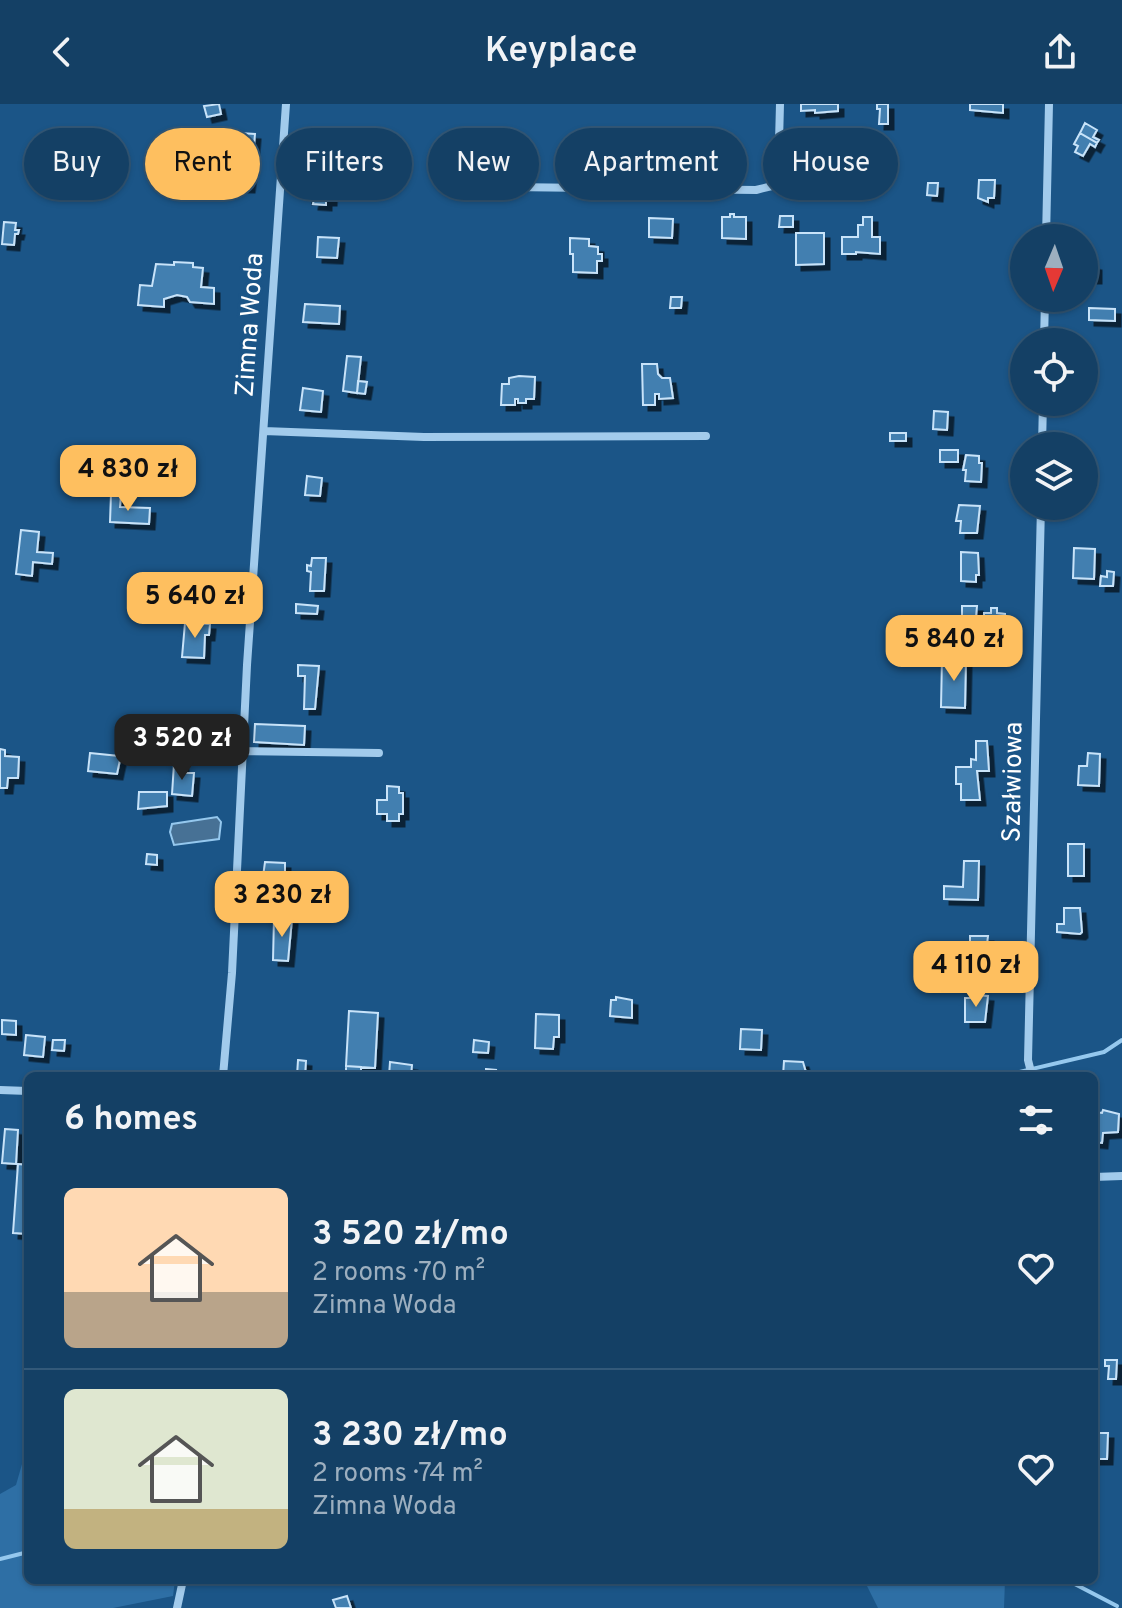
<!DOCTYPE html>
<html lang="en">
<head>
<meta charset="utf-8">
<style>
	body { margin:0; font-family:Overpass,sans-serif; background:#1d476b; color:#f1f3f6; height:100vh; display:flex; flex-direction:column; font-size:30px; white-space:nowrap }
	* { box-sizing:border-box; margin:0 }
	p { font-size:26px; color:#9dafbf }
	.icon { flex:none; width:44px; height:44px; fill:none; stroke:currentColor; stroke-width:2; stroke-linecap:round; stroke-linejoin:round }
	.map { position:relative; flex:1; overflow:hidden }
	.side { position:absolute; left:24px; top:968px; width:1074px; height:512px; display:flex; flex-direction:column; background:#144065; border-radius:12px; box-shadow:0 2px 6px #0004,0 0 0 2px #335979 }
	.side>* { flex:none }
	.guide { position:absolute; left:24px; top:24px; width:1074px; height:72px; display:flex; gap:16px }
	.needle { width:52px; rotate:182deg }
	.tools { position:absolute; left:1010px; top:120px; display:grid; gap:16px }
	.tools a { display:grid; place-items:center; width:88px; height:88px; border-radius:50%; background:#144065; box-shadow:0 2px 6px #0004,0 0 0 2px #335979; font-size:40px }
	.price { position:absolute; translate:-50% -68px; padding:0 18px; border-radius:16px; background:#febf5f; color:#111; font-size:26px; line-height:52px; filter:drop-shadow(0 2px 4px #0008) }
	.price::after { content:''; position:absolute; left:50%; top:48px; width:24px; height:18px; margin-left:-12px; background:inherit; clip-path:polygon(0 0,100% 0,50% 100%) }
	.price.on { background:#222; color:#fff }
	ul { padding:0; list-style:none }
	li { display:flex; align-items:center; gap:24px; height:200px; padding:0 40px }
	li+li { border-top:2px solid #335979 }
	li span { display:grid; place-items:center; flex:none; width:224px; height:160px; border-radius:12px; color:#555 }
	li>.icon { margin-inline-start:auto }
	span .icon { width:96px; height:96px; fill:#fffc; stroke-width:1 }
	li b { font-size:34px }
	h2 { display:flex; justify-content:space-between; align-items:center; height:96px; padding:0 40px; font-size:34px }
	.tag { padding:0 28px; border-radius:36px; background:#144065; box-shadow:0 2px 6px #0004,0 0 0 2px #335979; font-size:28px; line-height:72px }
	.tag.on { background:#febf5f; color:#111 }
	header { display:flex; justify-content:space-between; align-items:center; height:104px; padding:0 40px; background:#144065; font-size:36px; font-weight:600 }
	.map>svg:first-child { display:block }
	.green { fill:#2e6fa5 }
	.water { fill:#477195; stroke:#95c8ee; stroke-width:2 }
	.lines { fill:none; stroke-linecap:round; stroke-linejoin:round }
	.stream { stroke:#95c8ee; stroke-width:4 }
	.building { fill:#437fb0; stroke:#c8e3f9; stroke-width:2; filter:url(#shadow) }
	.street { stroke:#a2cbec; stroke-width:8 }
	.labels { text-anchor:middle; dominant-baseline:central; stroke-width:6; stroke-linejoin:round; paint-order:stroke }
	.street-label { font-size:26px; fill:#fff; stroke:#1b5587 }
</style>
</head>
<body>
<header><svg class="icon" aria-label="back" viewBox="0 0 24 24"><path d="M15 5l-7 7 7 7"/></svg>Keyplace<svg class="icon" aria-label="share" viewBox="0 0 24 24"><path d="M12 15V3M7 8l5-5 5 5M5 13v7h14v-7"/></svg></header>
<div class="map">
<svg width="1122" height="1504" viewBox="0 0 1122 1504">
	<defs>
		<filter id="shadow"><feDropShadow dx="5.5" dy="5.5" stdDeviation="0" flood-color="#0009"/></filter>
	</defs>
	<rect width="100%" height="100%" fill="#1b5587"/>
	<path class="green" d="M28,1352V1476H175L173,1492L113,1504H0V1390L16,1381L24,1353Z
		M864,1476H1005L1004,1504H878Z"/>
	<path class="water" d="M217,713L221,718L219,735L174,741L170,728L172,720Z"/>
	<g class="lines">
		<path class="stream" d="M1002,972L1104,948L1122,936
			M0,1455L28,1448
			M1067,1476L1117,1502"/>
	</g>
	<path class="building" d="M219,0L221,10L207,13L204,2Z
		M801,0H838V7L815,9V6L801,7Z
		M877,0H888V20H879L880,5H877Z
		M970,0H1003V9L970,6Z
		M1085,19L1097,26L1093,33L1099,36L1097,39L1080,29Z
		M239,29L255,30L253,52L237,51Z
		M1080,29L1097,39L1095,43L1090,40L1083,52L1075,48L1078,42L1074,40Z
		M182,49H201V61H182Z
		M243,52H253L249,83L227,82L228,66L242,68Z
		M47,67L58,68V78H62L61,84H58L57,90L46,89Z
		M316,68L328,69L327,81H332L331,96H326V101L313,100L314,95H307L308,84H315Z
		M979,76H995L994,94H988V98L978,94Z
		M928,79H938L937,92L927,91Z
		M730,110H734V113H746V135L722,134V113H730Z
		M780,112H793V123H779Z
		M863,113H872V133H880V150L856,148V150H842V133H858V121H863Z
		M649,114L673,115L672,134L649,133Z
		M4,118L16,119L15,126H19L18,130H15L14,141L2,140Z
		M796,129H824V160L796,161Z
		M318,133L339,134L337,154L317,153Z
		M570,134L589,135V142L598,143V150H602V157H597V169L573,168V150H570Z
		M1084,154H1091V160L1096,161V174H1084Z
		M174,158L193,159V163L203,164L201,183L214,184V200L190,198L187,193L177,191L164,195V203L138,201L140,181L152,182L156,160L174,161Z
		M671,193H682L681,204H670Z
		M305,200L340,202L339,220L303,218Z
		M1089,204L1115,205V217L1089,216Z
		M347,252L361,253L357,289L343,287Z
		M642,260H657L658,270L662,274H670L673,294L659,295V290H655V301H643Z
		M519,272L535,273L534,295H526V299H518V295H515V301H501L502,280H509V274Z
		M358,277L367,278L365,290L357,289Z
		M303,284L323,287L321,308L300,306Z
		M934,307L948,308L947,326L933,325Z
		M890,329H906V337H890Z
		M940,346H958V358H940Z
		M966,351L979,352V359H982L981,378L965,377L966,366H963Z
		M113,364L126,366L125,384L112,382Z
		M307,372L322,374L320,392L305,391Z
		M111,390H121L120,403L150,404L149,420L110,418Z
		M959,401L980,402L977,429H960L961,417H956Z
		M21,426L39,428L37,448L53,449L52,460L33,458L32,472L16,470Z
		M1074,444L1095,445L1094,475L1073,474Z
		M961,448L978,449L979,471H976V478L961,477Z
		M312,454H326L324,487H310L311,468L307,467V461L311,462Z
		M1107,467L1114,468L1113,482H1100L1101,472L1107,473Z
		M202,471L221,472L220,497H217L216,504L203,503V496H200Z
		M296,500L318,502L317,510L296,509Z
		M962,502H977L975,524H968V519H962Z
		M991,504H997V509L1005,510V520L984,519V509H991Z
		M185,519L210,520L209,531H205L204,554L182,553Z
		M942,554L966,555L965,604L941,603Z
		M298,561L319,562L315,605H304L305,572H298Z
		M255,620L305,622L304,641L254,638Z
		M976,637H987L989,667H977L980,696H961V680H956V663H971V655L976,656Z
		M0,645L5,646V652L19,653L18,674H8L7,684H0Z
		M90,649L119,652L120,656L117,670L88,667Z
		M1088,649L1100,650L1099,682L1078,681L1079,662H1087Z
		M174,660L183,661L182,669H194L192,692L172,690Z
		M387,682L399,683V689H403V710H399V717H387V710H377V696H387Z
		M139,688H167V702L138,705Z
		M1068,740H1084V772H1068Z
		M147,750L157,751V761L146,760Z
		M964,757H979L978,796L944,795V782L963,783Z
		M265,758L285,759V769L293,770L292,786H287L286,789L261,787Z
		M1064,804H1080L1082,828L1080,830L1057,828V820H1064Z
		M274,814L292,815L288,857L273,856Z
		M970,832H988L987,840H970Z
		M975,891L988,892L985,918H965V894H975Z
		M616,893L632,896V914L610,912L611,896H616Z
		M349,907L378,909L375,964L346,962Z
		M536,910L559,911V933H554L553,945L535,944Z
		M2,916L16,917V931L2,930Z
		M741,925L762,926L761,946L740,945Z
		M26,931L45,933L43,953L24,951Z
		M53,936H65L64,947L52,946Z
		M474,936L489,938L488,949L473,948Z
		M298,956L306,957L305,972H297Z
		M784,957L803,958L807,972H783Z
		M390,958L412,961L411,972H389Z
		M346,962L361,963V972H346Z
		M486,965L496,966L495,972H477L478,967L486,968Z
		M1103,1006L1119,1010L1118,1028L1103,1029L1102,1039L1094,1038L1095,1008L1102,1009Z
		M5,1025L18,1026L16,1060L2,1059Z
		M18,1060L28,1061V1130L13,1129Z
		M1105,1256H1117L1116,1275H1108L1109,1262H1105Z
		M1094,1329H1108L1107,1355H1094Z
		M347,1492L351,1504H336L333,1496Z"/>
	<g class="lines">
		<path class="street" d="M506,83L756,86L772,82L778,76L780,0
			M1046,134L1049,0
			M1044,238L1045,194
			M264,327L424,333L706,332
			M1042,342L1043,298
			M243,647L379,649
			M223,972L232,869L247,561L286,0
			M1032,972L1028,956L1041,402
			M0,986L28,987
			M1094,1073L1122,1072
			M177,1504L183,1476"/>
	</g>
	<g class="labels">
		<g class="street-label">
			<text transform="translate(251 221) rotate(-86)">Zimna Woda</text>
			<text transform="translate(1014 678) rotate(-89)">Szałwiowa</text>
		</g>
	</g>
</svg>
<div class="tools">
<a><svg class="needle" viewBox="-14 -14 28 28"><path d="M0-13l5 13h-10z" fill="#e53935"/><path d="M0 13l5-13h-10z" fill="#9dafbf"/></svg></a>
<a><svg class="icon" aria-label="locate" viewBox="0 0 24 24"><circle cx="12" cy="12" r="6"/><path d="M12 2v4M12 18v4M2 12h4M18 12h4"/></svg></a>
<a><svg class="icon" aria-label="layers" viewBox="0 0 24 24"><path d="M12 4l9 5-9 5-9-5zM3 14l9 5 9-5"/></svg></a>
</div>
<b class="price" style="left:128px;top:409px">4 830 zł</b>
<b class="price" style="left:195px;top:536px">5 640 zł</b>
<b class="price" style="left:954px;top:579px">5 840 zł</b>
<b class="price on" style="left:182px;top:678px">3 520 zł</b>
<b class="price" style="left:282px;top:835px">3 230 zł</b>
<b class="price" style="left:976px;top:905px">4 110 zł</b>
<div class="guide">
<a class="tag">Buy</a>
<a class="tag on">Rent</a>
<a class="tag">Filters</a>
<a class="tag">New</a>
<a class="tag">Apartment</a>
<a class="tag">House</a>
</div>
<section class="side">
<h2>6 homes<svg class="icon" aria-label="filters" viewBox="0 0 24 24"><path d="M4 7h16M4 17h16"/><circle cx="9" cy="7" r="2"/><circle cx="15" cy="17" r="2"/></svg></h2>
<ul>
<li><span style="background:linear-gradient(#ffd9b3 65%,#b9a48a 0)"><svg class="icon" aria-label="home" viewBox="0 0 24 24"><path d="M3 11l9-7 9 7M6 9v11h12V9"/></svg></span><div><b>3 520 zł/mo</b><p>2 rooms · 70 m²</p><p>Zimna Woda</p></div><svg class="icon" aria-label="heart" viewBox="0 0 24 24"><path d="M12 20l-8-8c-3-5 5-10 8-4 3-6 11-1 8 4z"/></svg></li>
<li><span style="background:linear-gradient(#dfe7d0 75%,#c2b280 0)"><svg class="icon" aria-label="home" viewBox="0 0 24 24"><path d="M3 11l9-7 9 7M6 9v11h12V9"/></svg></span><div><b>3 230 zł/mo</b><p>2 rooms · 74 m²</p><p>Zimna Woda</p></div><svg class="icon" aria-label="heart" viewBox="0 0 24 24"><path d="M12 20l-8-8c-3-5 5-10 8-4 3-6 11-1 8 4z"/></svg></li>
</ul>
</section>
</div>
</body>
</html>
